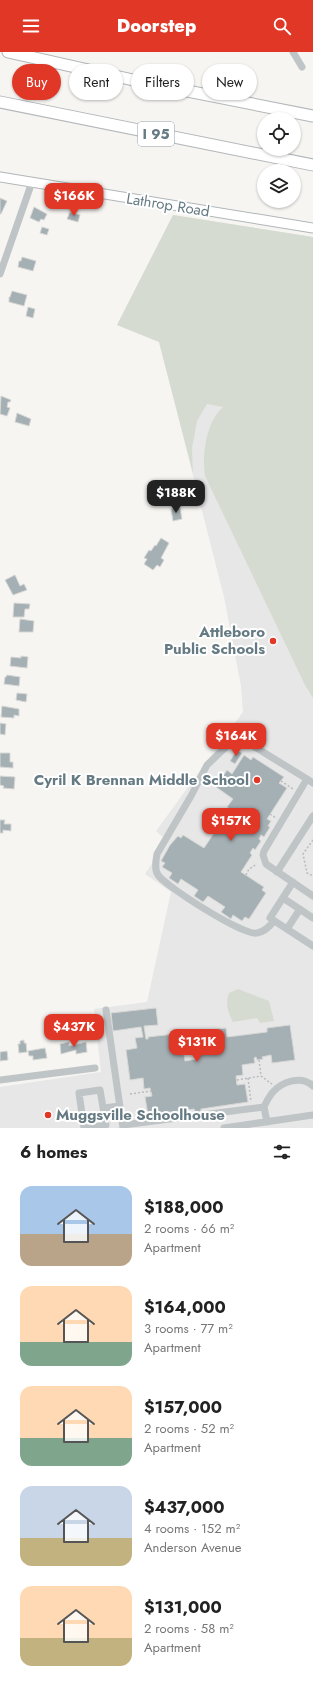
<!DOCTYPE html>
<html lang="en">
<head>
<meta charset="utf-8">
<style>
	body { margin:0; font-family:Jost,sans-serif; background:#f6f6f6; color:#222; height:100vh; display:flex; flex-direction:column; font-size:15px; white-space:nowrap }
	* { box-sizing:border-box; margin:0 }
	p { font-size:13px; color:#767676 }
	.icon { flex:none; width:22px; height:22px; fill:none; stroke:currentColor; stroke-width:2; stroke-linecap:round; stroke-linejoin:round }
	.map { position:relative; height:1076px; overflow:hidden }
	.panel { display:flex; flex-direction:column; background:#fff; flex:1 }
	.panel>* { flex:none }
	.hud { position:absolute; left:12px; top:12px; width:289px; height:36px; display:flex; gap:8px }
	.buttons { position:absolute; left:257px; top:60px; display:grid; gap:8px }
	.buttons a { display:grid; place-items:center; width:44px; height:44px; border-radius:50%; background:#fff; box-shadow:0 1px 3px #0004; font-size:20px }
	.price { position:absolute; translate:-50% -34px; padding:0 9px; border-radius:8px; background:#e03727; color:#fff; font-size:13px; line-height:26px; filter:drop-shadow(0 1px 2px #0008) }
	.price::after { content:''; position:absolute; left:50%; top:24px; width:12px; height:9px; margin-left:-6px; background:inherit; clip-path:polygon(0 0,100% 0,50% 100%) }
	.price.active { background:#222; color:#fff }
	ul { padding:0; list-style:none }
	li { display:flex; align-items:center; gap:12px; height:100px; padding:0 20px }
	li span { display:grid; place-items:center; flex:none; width:112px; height:80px; border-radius:12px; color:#555 }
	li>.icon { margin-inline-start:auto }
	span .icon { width:48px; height:48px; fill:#fffc; stroke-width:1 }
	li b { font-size:17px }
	h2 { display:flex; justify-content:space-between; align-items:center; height:48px; padding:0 20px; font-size:17px }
	.chip { padding:0 14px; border-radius:18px; background:#fff; box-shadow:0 1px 3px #0004; font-size:14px; line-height:36px }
	.chip.active { background:#e03727; color:#fff }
	header { display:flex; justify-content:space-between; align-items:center; height:52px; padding:0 20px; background:#e03727; color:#fff; font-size:18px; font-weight:800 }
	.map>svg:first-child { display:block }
	.built { fill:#e6e7e6 }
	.green { fill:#d6dbd1 }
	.building { fill:#a5b0b4; stroke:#d7d7d5; fill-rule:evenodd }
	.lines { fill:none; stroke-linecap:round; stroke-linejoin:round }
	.major-casing { stroke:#b0b6b9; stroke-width:11 }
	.highway-casing { stroke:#b2b7b9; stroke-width:13 }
	.path { stroke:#b9bcbe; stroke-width:1.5; stroke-dasharray:2 2; stroke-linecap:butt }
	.minor { stroke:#bfc4c6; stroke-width:7 }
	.major { stroke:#fff; stroke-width:9 }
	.highway { stroke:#fff; stroke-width:11 }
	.poi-dot { fill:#e03727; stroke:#fff; stroke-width:1.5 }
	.labels { text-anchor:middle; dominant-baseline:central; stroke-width:4; stroke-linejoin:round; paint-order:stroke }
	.shield { fill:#fff; stroke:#93a2a8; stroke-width:1 }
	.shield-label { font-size:14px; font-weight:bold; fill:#657a83 }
	.street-label { font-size:15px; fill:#657a83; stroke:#fff }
	.poi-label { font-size:15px; font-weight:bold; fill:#657a83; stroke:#fff; text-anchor:end }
</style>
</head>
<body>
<header><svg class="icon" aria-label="menu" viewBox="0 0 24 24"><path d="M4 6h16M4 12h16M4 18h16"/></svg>Doorstep<svg class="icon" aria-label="search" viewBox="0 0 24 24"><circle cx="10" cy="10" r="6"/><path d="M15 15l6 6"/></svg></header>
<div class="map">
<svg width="313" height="1076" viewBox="0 0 313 1076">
	<rect width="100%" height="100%" fill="#f6f5f2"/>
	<path class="built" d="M173,163L313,185V1076H0V1035L101,1020L94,957L147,950L171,840L145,822L167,789L156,779L243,660L241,634L224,545L159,290L117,273Z"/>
	<path class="green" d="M173,163L313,185V646L305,633L205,424C202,403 206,370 223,355L207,352L197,369L192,396L193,421L159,290L117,273Z
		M238,937L269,949L274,969L260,971L257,966L233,970C228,961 225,951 229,941Z"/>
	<path class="building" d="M0,146L7,149L1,162H0Z
		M34,155L47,162L44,168L41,167L39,170L30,166Z
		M70,160L80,163L78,170L67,167Z
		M42,175L49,177L47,183L40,181Z
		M22,205L36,209L33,219L18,215L19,209H21Z
		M12,239L27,243L24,254L9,250V245H10Z
		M28,255L35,257L33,266L26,264Z
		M1,344L11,348L10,350H8L7,355L10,356L7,364L0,362Z
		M17,361L31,367L29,374L15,370Z
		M180,456L182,467L173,469L171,457Z
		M161,486L169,491L161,506L164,508L160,515L157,513L153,518L144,512L147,507L144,506L149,498L151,499L155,493L156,494Z
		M15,523L20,534L24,532L27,538L13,543L5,528Z
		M14,551L30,552L29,557H25L24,565H13Z
		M20,567L34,569L33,580H19Z
		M21,604L28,605L27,616L10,614L11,605L21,606Z
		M7,623L20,625L19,634L4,632L5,625H6Z
		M17,641L27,642L26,650L16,648Z
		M2,654L19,657V664L14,663V666L1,665Z
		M0,671L6,672L5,683L0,682Z
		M237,698L242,701L235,712L230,709Z
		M0,701H10V710H13V716L0,715Z
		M244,703L251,708L253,705L284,725L279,731L287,736L267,767L271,769L268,774L270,775L264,785L261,783L259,787L261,789L255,798L253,796L250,801L252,803L241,820L264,835L262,838L266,841L249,867L245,865L242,869L233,863L231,867L221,860L225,855L208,844L203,850L194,844L198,838L181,827L178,832L169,826L172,821L162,815L165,811L161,809L170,793L178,784L181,786L183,783L204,796L230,757L227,755L233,747L216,735L227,718L232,722Z
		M0,724L15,725L14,737L3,736L4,734L0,733Z
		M0,768H5L4,772H11V779L3,778V781H0Z
		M156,956L158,973L144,974L146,987H148V985L226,976L227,985L267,980V976L290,973L295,1008L272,1011L271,1003L262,1005L263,1007L257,1008L256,1005L254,1006L255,1011L242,1013L243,1023L236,1024L237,1033L245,1032L248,1050L201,1057V1059L195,1060L194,1057L148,1063L145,1045L152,1044L150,1036L144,1037L143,1026L130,1028L126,998L137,996L135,986L143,985L141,975L113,979L111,961ZM195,996L196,1007L185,1009L183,997Z
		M24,988V991H26L27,1000L19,1001L18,992H20V989Z
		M69,990V994L86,990L87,1000L76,1002V998L61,1002L60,992Z
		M45,996L47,1006L33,1008V1004H29L28,999Z
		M7,999L8,1008L0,1009V1000Z"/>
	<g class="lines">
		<g class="major-casing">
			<path id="major" d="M0,125L313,176"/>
		</g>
		<g class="highway-casing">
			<path id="highway" d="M8,0L142,30L313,64
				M0,50L313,113"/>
		</g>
		<path class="path" d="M281,729L293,737
			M270,762L276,766
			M313,788L303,802L307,821L313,824
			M246,823L249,817L257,812
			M259,1008L261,1024L272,1032
			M248,1026L251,1050
			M237,1028L261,1024
			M130,1042L151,1039"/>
		<path class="minor" d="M293,0L302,15
			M0,222L32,130
			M313,731L307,727L264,799L263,803L266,812L313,844
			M277,820L313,764
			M293,830L270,866L313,894
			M283,846L313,866
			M274,869C270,874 264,880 257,881C245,885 165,834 158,823C154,817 156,808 157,802L191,744L207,713L227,694L243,691L250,692L307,727
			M287,877L300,857
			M106,958L123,1076
			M0,1028L95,1016
			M103,1056L120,1054
			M267,1070L264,1055C266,1050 269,1045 272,1041C282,1029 302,1023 313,1034
			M123,1073L264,1055
			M84,1076L79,1041L100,1038L106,1073L88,1076
			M224,1076L313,1063"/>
		<use href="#major" class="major"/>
		<use href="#highway" class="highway"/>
	</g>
	<g class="poi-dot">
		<circle cx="273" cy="589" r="4"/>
		<circle cx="257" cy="728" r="4"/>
		<circle cx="48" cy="1063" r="4"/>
	</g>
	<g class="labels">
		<rect class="shield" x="138" y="70" width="36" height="24" rx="3"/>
		<g class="shield-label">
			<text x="156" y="82">I 95</text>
		</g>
		<g class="street-label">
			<text transform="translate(168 153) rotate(9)">Lathrop Road</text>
		</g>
		<g class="poi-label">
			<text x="265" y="580">Attleboro<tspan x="265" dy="17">Public Schools</tspan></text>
			<text x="249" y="728">Cyril K Brennan Middle School</text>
			<text x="56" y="1063" text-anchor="start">Muggsville Schoolhouse</text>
		</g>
	</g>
</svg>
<div class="buttons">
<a><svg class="icon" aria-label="locate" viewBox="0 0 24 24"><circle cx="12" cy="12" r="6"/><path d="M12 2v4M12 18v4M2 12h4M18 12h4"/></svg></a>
<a><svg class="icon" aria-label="layers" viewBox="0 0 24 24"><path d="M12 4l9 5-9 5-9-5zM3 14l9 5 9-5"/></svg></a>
</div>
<b class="price" style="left:74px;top:165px">$166K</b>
<b class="price active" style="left:176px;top:462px">$188K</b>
<b class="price" style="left:236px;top:705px">$164K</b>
<b class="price" style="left:231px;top:790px">$157K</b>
<b class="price" style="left:74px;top:996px">$437K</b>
<b class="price" style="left:197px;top:1011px">$131K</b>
<div class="hud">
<a class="chip active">Buy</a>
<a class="chip">Rent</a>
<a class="chip">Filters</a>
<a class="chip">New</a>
</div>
</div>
<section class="panel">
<h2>6 homes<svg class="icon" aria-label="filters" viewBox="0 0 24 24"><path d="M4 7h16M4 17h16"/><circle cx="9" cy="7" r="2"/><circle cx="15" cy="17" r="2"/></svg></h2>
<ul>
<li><span style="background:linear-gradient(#a9c7e8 60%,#b9a48a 0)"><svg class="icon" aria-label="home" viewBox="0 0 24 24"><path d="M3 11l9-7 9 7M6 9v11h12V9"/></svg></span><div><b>$188,000</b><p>2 rooms · 66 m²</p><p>Apartment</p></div></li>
<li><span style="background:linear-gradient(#ffd9b3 70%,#7fa58c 0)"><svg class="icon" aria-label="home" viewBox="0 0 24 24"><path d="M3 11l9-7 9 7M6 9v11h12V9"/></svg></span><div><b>$164,000</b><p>3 rooms · 77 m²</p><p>Apartment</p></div></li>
<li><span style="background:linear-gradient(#ffd9b3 65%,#7fa58c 0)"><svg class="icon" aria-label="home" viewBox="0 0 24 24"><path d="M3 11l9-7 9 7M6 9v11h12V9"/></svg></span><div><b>$157,000</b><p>2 rooms · 52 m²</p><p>Apartment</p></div></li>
<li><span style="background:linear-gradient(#c9d6e8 65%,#c2b280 0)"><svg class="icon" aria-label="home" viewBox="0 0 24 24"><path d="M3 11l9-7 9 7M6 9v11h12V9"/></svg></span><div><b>$437,000</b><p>4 rooms · 152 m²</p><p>Anderson Avenue</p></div></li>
<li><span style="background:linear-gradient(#ffd9b3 65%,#c2b280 0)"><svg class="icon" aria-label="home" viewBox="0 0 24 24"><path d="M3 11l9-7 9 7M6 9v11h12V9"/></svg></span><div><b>$131,000</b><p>2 rooms · 58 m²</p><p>Apartment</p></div></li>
</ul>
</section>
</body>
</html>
